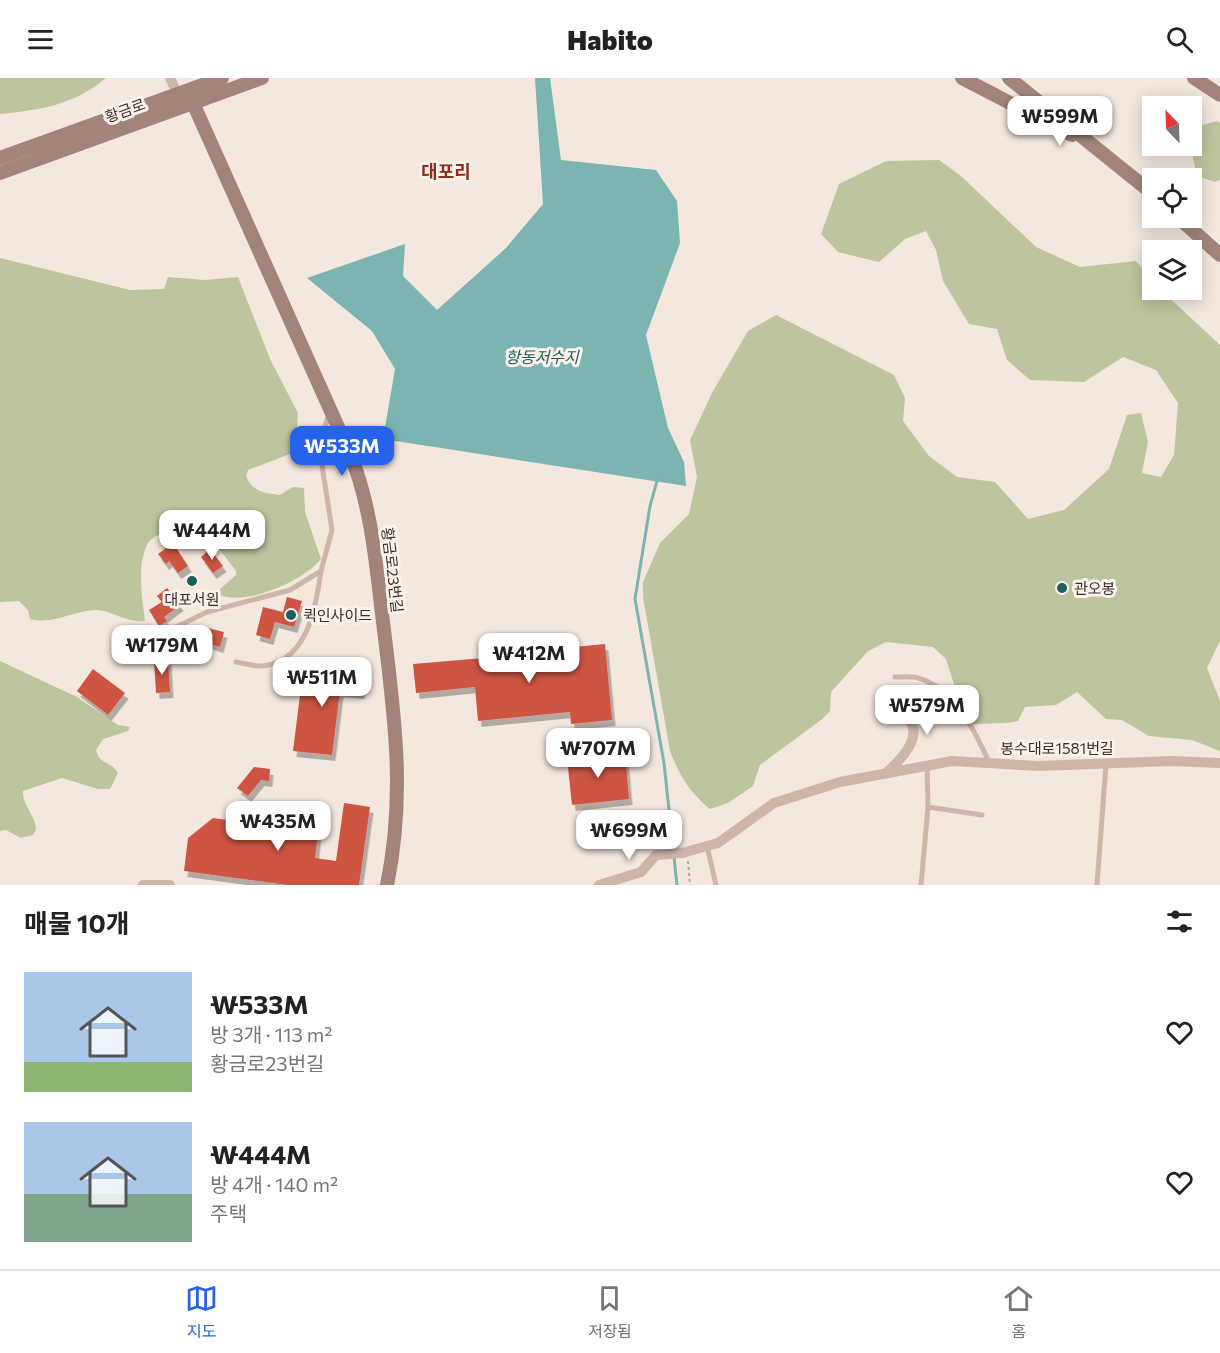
<!DOCTYPE html>
<html lang="ko">
<head>
<meta charset="utf-8">
<style>
	body { margin:0; font-family:Commissioner,"Noto Sans KR",sans-serif; background:#f2f2f2; color:#222; height:100vh; display:flex; flex-direction:column; font-size:22px; white-space:nowrap }
	* { box-sizing:border-box; margin:0 }
	p { font-size:20px; color:#767676 }
	.icon { flex:none; width:33px; height:33px; fill:none; stroke:currentColor; stroke-width:2; stroke-linecap:round; stroke-linejoin:round }
	.map { position:relative; height:807px; overflow:hidden }
	.side { display:flex; flex-direction:column; background:#fff; flex:1 }
	.side>* { flex:none }
	.needle { width:39px; rotate:337deg }
	.buttons { position:absolute; left:1142px; top:18px; display:grid; gap:12px }
	.buttons a { display:grid; place-items:center; width:60px; height:60px; border-radius:0px; background:#fff; box-shadow:0 3px 15px #0003; font-size:30px }
	.price { position:absolute; translate:-50% -51px; padding:0 14px; border-radius:12px; background:#fff; color:#222; font-size:20px; line-height:39px; filter:drop-shadow(0 2px 3px #0008) }
	.price::after { content:''; position:absolute; left:50%; top:36px; width:18px; height:14px; margin-left:-9px; background:inherit; clip-path:polygon(0 0,100% 0,50% 100%) }
	.price.on { background:#2563eb; color:#fff }
	ul { padding:0; list-style:none }
	li { display:flex; align-items:center; gap:18px; height:150px; padding:0 24px }
	li span { display:grid; place-items:center; flex:none; width:168px; height:120px; border-radius:0px; color:#555 }
	li>.icon { margin-inline-start:auto }
	span .icon { width:72px; height:72px; fill:#fffc; stroke-width:1 }
	li b { font-size:26px }
	h2 { display:flex; justify-content:space-between; align-items:center; height:72px; padding:0 24px; font-size:26px }
	header { display:flex; justify-content:space-between; align-items:center; height:78px; padding:0 24px; background:#fff; font-size:27px; font-weight:800 }
	.tab-bar { display:flex; justify-content:space-around; align-items:center; height:84px; border-top:2px solid #e0e0e0; background:#fff; font-size:16px; color:#767676 }
	.tab-bar a { display:grid; justify-items:center; gap:3px }
	.tab-bar .on { color:#2563eb }
	.map>svg:first-child { display:block }
	.green { fill:#bcc59d }
	.water { fill:#7bb4b0 }
	.lines { fill:none; stroke-linecap:round; stroke-linejoin:round }
	.stream { stroke:#7bb4b0; stroke-width:3 }
	.building { fill:#ce5442; filter:url(#shadow) }
	.path { stroke:#ba9f93; stroke-width:2; stroke-dasharray:3 3; stroke-linecap:butt }
	.lane { stroke:#ceb5a9; stroke-width:5 }
	.street { stroke:#ceb5a9; stroke-width:10 }
	.secondary { stroke:#a2847a; stroke-width:14 }
	.poi-dot { fill:#1b605c; stroke:#fbf2eb; stroke-width:2 }
	.labels { text-anchor:middle; dominant-baseline:central; stroke-width:6; stroke-linejoin:round; paint-order:stroke }
	.street-label { font-size:15px; fill:#3b2d29; stroke:#fbf2eb }
	.poi-label { font-size:15px; fill:#3b2d29; stroke:#fbf2eb; text-anchor:start }
	.water-label { font-size:16px; font-style:italic; fill:#1b605c; stroke:#fbf2eb }
	.quarter-label { font-size:18px; font-weight:bold; fill:#902a1c; stroke:#fbf2eb }
</style>
</head>
<body>
<header><svg class="icon" aria-label="menu" viewBox="0 0 24 24"><path d="M4 6h16M4 12h16M4 18h16"/></svg>Habito<svg class="icon" aria-label="search" viewBox="0 0 24 24"><circle cx="10" cy="10" r="6"/><path d="M15 15l6 6"/></svg></header>
<div class="map">
<svg width="1220" height="807" viewBox="0 0 1220 807">
	<defs>
		<filter id="shadow"><feDropShadow dx="3.5" dy="6" stdDeviation="0" flood-color="#0004"/></filter>
	</defs>
	<rect width="100%" height="100%" fill="#f4e7de"/>
	<path class="green" d="M0,0H106C74,27 40,32 0,36Z
		M1217,43L1220,45V102L1215,104L1197,98L1193,80L1202,47Z
		M939,82L961,98L1036,169L1080,189L1136,183L1152,201V212H1161L1220,267V563L1207,590L1220,623V673L1192,662L1149,658L1122,642L1106,641L1077,614L1056,627L1025,629L1018,643C1001,647 985,644 967,647L946,581L933,569L886,564L868,573L831,614L830,633L821,642L760,687L753,708L728,725L710,731C690,715 679,697 670,673L643,519V504L660,465L689,436L697,399L690,362L713,313L748,253L776,237L894,297L905,320L903,343L929,378L957,399L995,404L1028,441L1064,432L1109,391L1127,337L1141,335L1148,364L1142,395L1161,399L1174,377L1178,325L1156,292L1123,279L1084,304L1030,302L1007,282L997,251L969,246L943,203L936,172L926,153L905,161L879,184L838,174L821,156L839,106L886,83Z
		M0,180L130,212L164,211L168,199L205,202L238,199L270,281L298,335L295,374L248,392L246,398C252,414 265,415 280,417L293,409L304,410L305,434L321,481C305,502 244,530 218,516L220,511L236,497V493C228,483 219,469 209,461C193,450 154,448 146,469C137,491 142,519 145,543C126,545 112,532 95,532C71,533 54,547 30,541L28,532L19,523L0,524Z
		M0,583L77,619L118,647L130,649L128,653L103,661L96,672C98,686 113,684 118,695L110,711H98L62,700L23,713C21,725 36,738 36,752L33,757L21,760L6,752L0,753Z"/>
	<path class="water" d="M535,0H550L561,82L656,92L677,123L680,165L646,257L668,350L684,384L686,408L383,361L395,291L372,253L307,200L405,166L403,198L437,232L506,170L543,126Z"/>
	<g class="lines">
		<path class="stream" d="M657,403L650,428L635,521L664,685L677,807"/>
	</g>
	<path class="building" d="M173,465L188,488L178,495L169,483L166,486L158,476Z
		M210,471L223,488L213,495L201,479Z
		M167,510L180,527L164,539L167,543L159,548L149,532L162,524L157,518Z
		M287,519L302,523L294,549L275,544L270,561L256,557L263,529L283,534Z
		M196,547L224,554L220,569L193,561Z
		M605,566L612,642L571,646L570,634L478,643L475,609L416,615L413,586L564,573V570Z
		M168,581L170,614L156,615L154,582Z
		M311,588L362,594L361,600L363,601L361,615L340,613L332,677L293,673L302,601L310,602Z
		M93,591L125,615L108,637L77,613Z
		M625,675L629,721L572,727L567,680Z
		M254,689L270,691L269,703L261,702L248,718L237,710Z
		M344,725L370,729L359,807H288L184,793L188,760L213,740L318,754L315,780L336,783Z"/>
	<g class="lines">
		<path class="path" d="M688,783L690,807"/>
		<path class="lane" d="M321,493L332,452L321,381L322,359L329,335
			M160,557L207,534L290,512L321,493C316,527 309,578 269,587C258,590 247,586 236,584
			M895,599C902,599 911,598 918,600C956,611 974,652 989,684
			M928,729L982,737
			M707,768L716,807
			M921,807L928,729L927,687
			M1097,807L1106,686"/>
		<path class="street" d="M170,0L178,17
			M886,695C911,673 931,646 890,628
			M143,807H170
			M599,807L641,794L656,777L682,775L718,765L774,725L840,704L952,683L1038,688L1172,683L1220,685"/>
		<path class="secondary" d="M962,0L1072,57
			M1009,0L1152,115
			M1194,0L1220,17
			M178,17L193,25L351,378C372,431 376,487 383,544C394,634 406,716 387,807
			M0,80L222,0
			M0,95L262,0
			M1179,140L1220,177"/>
	</g>
	<g class="poi-dot">
		<circle cx="192" cy="503" r="6"/>
		<circle cx="1062" cy="510" r="6"/>
		<circle cx="291" cy="537" r="6"/>
	</g>
	<g class="labels">
		<g class="street-label">
			<text transform="translate(125 32) rotate(-20)">황금로</text>
			<text transform="translate(393 492) rotate(83)">황금로23번길</text>
			<text x="1057" y="670">봉수대로1581번길</text>
		</g>
		<g class="poi-label">
			<text x="1074" y="510">관오봉</text>
			<text x="192" y="521" text-anchor="middle">대포서원</text>
			<text x="303" y="537">퀵인사이드</text>
		</g>
		<g class="water-label">
			<text x="542" y="278">항동저수지</text>
		</g>
		<g class="quarter-label">
			<text x="446" y="93">대포리</text>
		</g>
	</g>
</svg>
<div class="buttons">
<a><svg class="needle" viewBox="-14 -14 28 28"><path d="M0-13l5 13h-10z" fill="#e53935"/><path d="M0 13l5-13h-10z" fill="#767676"/></svg></a>
<a><svg class="icon" aria-label="locate" viewBox="0 0 24 24"><circle cx="12" cy="12" r="6"/><path d="M12 2v4M12 18v4M2 12h4M18 12h4"/></svg></a>
<a><svg class="icon" aria-label="layers" viewBox="0 0 24 24"><path d="M12 4l9 5-9 5-9-5zM3 14l9 5 9-5"/></svg></a>
</div>
<b class="price" style="left:1060px;top:69px">₩599M</b>
<b class="price on" style="left:342px;top:399px">₩533M</b>
<b class="price" style="left:212px;top:483px">₩444M</b>
<b class="price" style="left:162px;top:598px">₩179M</b>
<b class="price" style="left:529px;top:606px">₩412M</b>
<b class="price" style="left:322px;top:630px">₩511M</b>
<b class="price" style="left:927px;top:658px">₩579M</b>
<b class="price" style="left:598px;top:701px">₩707M</b>
<b class="price" style="left:278px;top:774px">₩435M</b>
<b class="price" style="left:629px;top:783px">₩699M</b>
</div>
<section class="side">
<h2>매물 10개<svg class="icon" aria-label="filters" viewBox="0 0 24 24"><path d="M4 7h16M4 17h16"/><circle cx="9" cy="7" r="2"/><circle cx="15" cy="17" r="2"/></svg></h2>
<ul>
<li><span style="background:linear-gradient(#a9c7e8 75%,#8fb573 0)"><svg class="icon" aria-label="home" viewBox="0 0 24 24"><path d="M3 11l9-7 9 7M6 9v11h12V9"/></svg></span><div><b>₩533M</b><p>방 3개 · 113 m²</p><p>황금로23번길</p></div><svg class="icon" aria-label="heart" viewBox="0 0 24 24"><path d="M12 20l-8-8c-3-5 5-10 8-4 3-6 11-1 8 4z"/></svg></li>
<li><span style="background:linear-gradient(#a9c7e8 60%,#7fa58c 0)"><svg class="icon" aria-label="home" viewBox="0 0 24 24"><path d="M3 11l9-7 9 7M6 9v11h12V9"/></svg></span><div><b>₩444M</b><p>방 4개 · 140 m²</p><p>주택</p></div><svg class="icon" aria-label="heart" viewBox="0 0 24 24"><path d="M12 20l-8-8c-3-5 5-10 8-4 3-6 11-1 8 4z"/></svg></li>
</ul>
</section>
<nav class="tab-bar">
<a class="on"><svg class="icon" aria-label="map" viewBox="0 0 24 24"><path d="M3 6l6-2 6 2 6-2v14l-6 2-6-2-6 2zM9 4v14M15 6v14"/></svg>지도</a>
<a><svg class="icon" aria-label="saved" viewBox="0 0 24 24"><path d="M7 4h10v16l-5-4-5 4z"/></svg>저장됨</a>
<a><svg class="icon" aria-label="home" viewBox="0 0 24 24"><path d="M3 11l9-7 9 7M6 9v11h12V9"/></svg>홈</a>
</nav>
</body>
</html>
